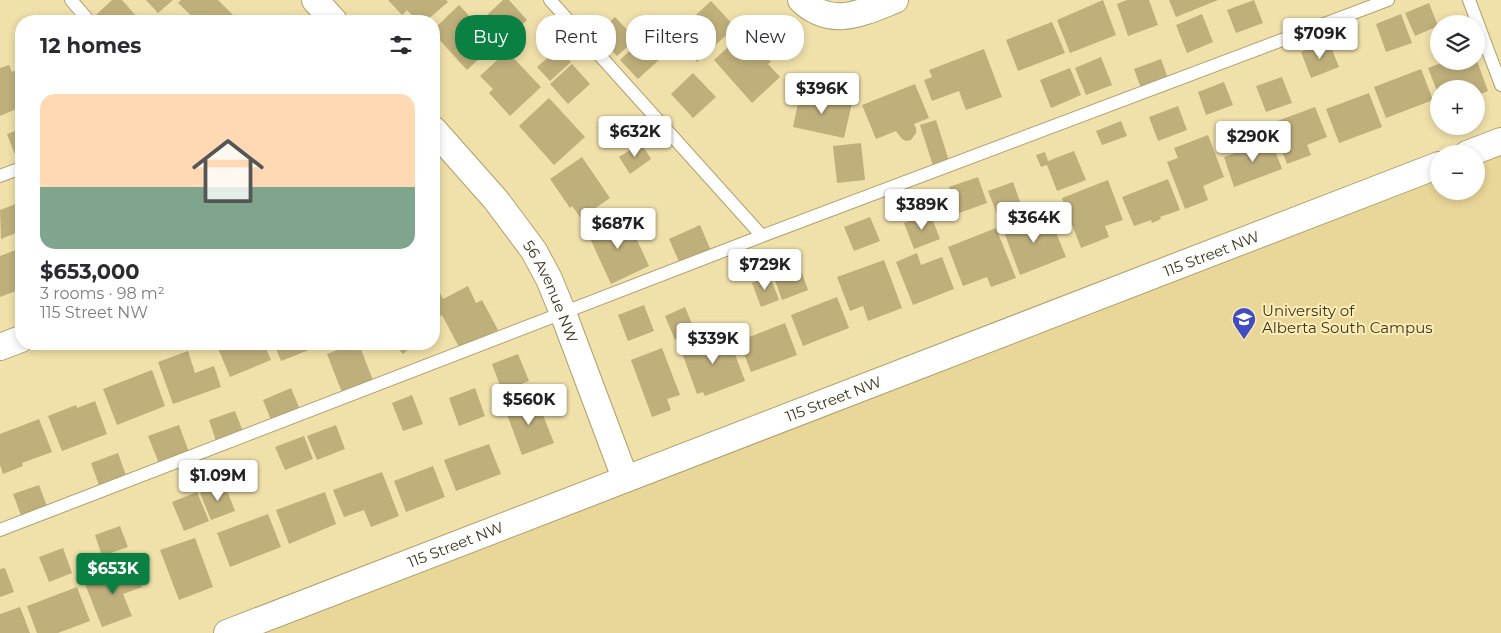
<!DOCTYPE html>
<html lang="en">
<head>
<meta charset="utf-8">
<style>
	body { margin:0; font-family:Montserrat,sans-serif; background:#f7f7f7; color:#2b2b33; height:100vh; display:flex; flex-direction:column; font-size:19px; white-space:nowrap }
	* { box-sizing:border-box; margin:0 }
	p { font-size:16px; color:#7c7c81 }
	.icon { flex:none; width:28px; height:28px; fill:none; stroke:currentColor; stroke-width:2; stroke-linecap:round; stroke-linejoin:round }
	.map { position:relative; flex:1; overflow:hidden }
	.drawer { position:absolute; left:15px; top:15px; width:425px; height:335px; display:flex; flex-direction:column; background:#fff; border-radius:20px; box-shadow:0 2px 8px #0003 }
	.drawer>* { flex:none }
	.banner { position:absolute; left:455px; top:15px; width:475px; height:45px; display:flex; gap:10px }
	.fabs { position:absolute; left:1430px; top:15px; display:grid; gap:10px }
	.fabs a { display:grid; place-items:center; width:55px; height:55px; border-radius:50%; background:#fff; box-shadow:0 2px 8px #0003; font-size:25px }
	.price { position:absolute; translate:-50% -42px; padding:0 11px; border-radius:5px; background:#fff; color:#222; font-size:16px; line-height:32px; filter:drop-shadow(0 1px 2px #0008) }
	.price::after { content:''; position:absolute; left:50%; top:30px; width:15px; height:11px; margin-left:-8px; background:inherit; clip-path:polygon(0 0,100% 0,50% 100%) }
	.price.selected { background:#0b8043; color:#fff }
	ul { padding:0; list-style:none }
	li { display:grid; align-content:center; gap:10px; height:265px; padding:0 25px }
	li span { display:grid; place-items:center; height:155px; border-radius:15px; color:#555 }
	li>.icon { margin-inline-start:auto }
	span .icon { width:90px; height:90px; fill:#fffc; stroke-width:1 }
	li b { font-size:21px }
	h2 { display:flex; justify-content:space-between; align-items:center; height:60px; padding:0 25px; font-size:21px }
	.tag { padding:0 18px; border-radius:20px; background:#fff; box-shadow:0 2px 8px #0003; font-size:18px; line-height:45px }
	.tag.selected { background:#0b8043; color:#fff }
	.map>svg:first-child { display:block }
	.built { fill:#e9d699 }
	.building { fill:#bfaf7b }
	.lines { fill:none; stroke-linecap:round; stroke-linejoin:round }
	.lane-casing { stroke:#ae9f6c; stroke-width:14 }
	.street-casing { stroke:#ae9f6c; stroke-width:28 }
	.lane { stroke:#fff; stroke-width:12 }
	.street { stroke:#fff; stroke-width:26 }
	.labels { text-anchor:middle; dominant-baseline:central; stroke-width:4; stroke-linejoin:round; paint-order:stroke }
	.street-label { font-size:15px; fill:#3a341e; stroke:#feedb7 }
	.poi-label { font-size:15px; fill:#3a341e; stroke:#feedb7; text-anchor:start }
</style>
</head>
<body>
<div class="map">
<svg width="1501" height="633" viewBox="0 0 1501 633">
	<rect width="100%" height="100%" fill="#f0e0aa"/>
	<path class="built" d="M1501,141V633H227L1439,165V191H1476V154Z"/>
	<path class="building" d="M112,0H122L138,18L135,21H101L96,15Z
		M146,0H173L158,13Z
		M181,0H218L234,16L229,21H197L178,3Z
		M388,0H446L448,2L426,21H417L407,10L402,15Z
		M503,0H509L527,20L506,39L485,17Z
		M1103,0L1116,35L1070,53L1057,20Z
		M1127,0H1149L1158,25L1128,36L1117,4Z
		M1169,0H1218L1176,17Z
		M1254,0L1263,23L1236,33L1227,10Z
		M711,1L735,27L697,62L673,36Z
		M1429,3L1438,26L1415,36L1405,13Z
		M459,5L495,44L467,70L434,34V29Z
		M1202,14L1213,42L1187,53L1176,25Z
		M1401,14L1412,43L1386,52L1376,24Z
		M615,17L636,39L617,56L596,34Z
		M1052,22L1065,53L1018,71L1006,40Z
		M658,24L670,38L654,53L660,59L638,79L620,60Z
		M741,35L758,53L761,50L771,62L768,64L780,77L752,103L714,60Z
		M1329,42L1339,67L1311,78L1301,52Z
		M559,48L571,62L550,81L537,67Z
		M984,49L1002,97L966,110L959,91L932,101L924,80L932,77L929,70Z
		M507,51L541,87L510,116L489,93L493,89L480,76Z
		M1101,57L1112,85L1086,95L1075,68Z
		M1161,59L1168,78L1141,88L1134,69Z
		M1446,61H1477L1488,91L1476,96V89H1459L1458,86L1451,89H1439V96L1428,68Z
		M572,64L590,84L568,104L550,84Z
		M9,65L12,72L21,68V107L0,116V68Z
		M1070,68L1081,95L1051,108L1040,80Z
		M1421,69L1433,100L1386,118L1374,87Z
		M693,73L716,97L693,118L671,94Z
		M1282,77L1292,103L1266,112L1256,86Z
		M1224,82L1233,105L1206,115L1198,92Z
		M915,84L929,118L914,124L916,128V133L911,140L906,141L902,139L896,131L876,139L862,105Z
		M800,93L852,103L844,138L793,127Z
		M1369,93L1382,127L1339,143L1326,109Z
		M549,98L585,137L554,165L519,126Z
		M1178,106L1187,130L1158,141L1149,117Z
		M1315,107L1327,137L1307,145L1311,155L1287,164L1272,123Z
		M936,120L950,164L934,169L920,125Z
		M1121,121L1127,136L1102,145L1096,131Z
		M21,129V158L17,160L7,134Z
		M1208,135L1224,177L1203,186L1208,200L1185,209L1167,162L1178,158L1174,148Z
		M1271,140L1282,169L1234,187L1224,157Z
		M641,143L651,159L630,174L619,157Z
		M861,143L865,180L837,183L833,146Z
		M1074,151L1086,180L1057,191L1047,165L1041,167L1036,155L1045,152L1048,161Z
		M582,157L610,198L581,218L572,206L570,208L550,179Z
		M978,177L987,203L959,213L949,187Z
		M1168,179L1180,210L1160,217L1161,219L1152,223L1151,220L1134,226L1122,197Z
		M1108,180L1123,220L1105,226L1109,237L1081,248L1062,198Z
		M1013,182L1023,210L999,219L988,191Z
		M16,204L21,218V231L1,239L0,210Z
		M930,213L940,239L914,249L904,223Z
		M1047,214L1053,230H1055L1066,257L1020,275L1003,229Z
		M626,216L649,266L611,284L588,234Z
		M870,217L880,241L854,251L844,227Z
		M700,225L712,253L681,266L669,239Z
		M996,228L1016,278L991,287L987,277L963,286L948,247Z
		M21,248V289L0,297V256Z
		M917,253L921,265L942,257L954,289L913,305L896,262Z
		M796,256L808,290L782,300L770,266Z
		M884,260L902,308L868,321L863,306L850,311L837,277Z
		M770,276L779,300L761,307L752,283Z
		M468,286L476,303L482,300L498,330L460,349L442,315L434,320V294L439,291L443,299Z
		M837,297L849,328L803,346L791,315Z
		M644,305L654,331L628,341L618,315Z
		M685,307L695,331L675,340L665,316Z
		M785,323L797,355L751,372L739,341Z
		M727,333L745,381L705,396L703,392L697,394L681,350Z
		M223,344H264L271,360L230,377L217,346Z
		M274,344H324L281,361Z
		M352,344H359L374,383L343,395L327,354Z
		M394,344H414L403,354Z
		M662,348L680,395L667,399L671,410L652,417L631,360Z
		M188,351L195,373L214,366L221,387L173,404L158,362Z
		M518,354L529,381L502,391L492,364Z
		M152,370L165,406L117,425L103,389Z
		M291,388L301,412L272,423L263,400Z
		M475,388L485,416L459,426L449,398Z
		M412,395L423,424L403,431L392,403Z
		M536,397L554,443L522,455L505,409Z
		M95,401L107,434L62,451L48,416L76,405L77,408Z
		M235,411L244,434L217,444L209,420Z
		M39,419L52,452L22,463L23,466L3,474L0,465V434Z
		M179,425L190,455L160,466L148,436Z
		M336,425L345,449L317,460L307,436Z
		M304,436L313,459L285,470L275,447Z
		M489,444L501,474L456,491L444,460Z
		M118,453L127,478L100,488L91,463Z
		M433,466L445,497L406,512L394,481Z
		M382,472L399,516L371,527L364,510L344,517L333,490Z
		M224,483L235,511L211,520L200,493Z
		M39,485L48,509L22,518L13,494Z
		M197,492L209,521L184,531L172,502Z
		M325,492L336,524L289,544L276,510Z
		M268,514L281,547L230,567L217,533Z
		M120,526L128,547L102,556L95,535Z
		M195,538L213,587L179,600L160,550Z
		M63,548L72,573L49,582L39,557Z
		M134,565L142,587L123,594L132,616L102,627L85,584Z
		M5,568L14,592L0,597V569Z
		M77,587L90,621L58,633H37L27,606Z
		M20,607L30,633H0V614Z"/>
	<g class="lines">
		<g class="lane-casing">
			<path id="lane" d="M71,0L89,21
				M550,0L762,236
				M1469,0L1501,85
				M0,176L21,168
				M0,530L762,236L1388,0"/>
		</g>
		<g class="street-casing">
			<g id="street">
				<path d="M315,0L334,21"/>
				<path d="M801,0C831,29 862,13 895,0"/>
				<path id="s1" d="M434,130L496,200L534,251L549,279L563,313L625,478"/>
				<path d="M1467,154L1501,141"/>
				<path d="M0,347L21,339"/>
				<path id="s2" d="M227,633C630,475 1035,322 1439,165"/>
			</g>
		</g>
		<use href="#lane" class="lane"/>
		<use href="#street" class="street"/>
	</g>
	<defs>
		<g id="university-pin" transform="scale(1.25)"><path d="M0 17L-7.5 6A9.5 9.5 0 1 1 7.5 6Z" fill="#414ec2" stroke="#feedb7"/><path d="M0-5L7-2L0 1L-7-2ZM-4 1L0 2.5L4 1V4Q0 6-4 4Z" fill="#fff"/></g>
	</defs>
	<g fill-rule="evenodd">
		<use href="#university-pin" x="1244" y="319"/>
	</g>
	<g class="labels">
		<g class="street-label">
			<text stroke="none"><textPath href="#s2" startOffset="1055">115 Street NW</textPath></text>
			<text stroke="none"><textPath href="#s1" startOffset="201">56 Avenue NW</textPath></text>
			<text stroke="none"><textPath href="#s2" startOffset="650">115 Street NW</textPath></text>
			<text stroke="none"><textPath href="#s2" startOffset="245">115 Street NW</textPath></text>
		</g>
		<g class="poi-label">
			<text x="1262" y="310">University of<tspan x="1262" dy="17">Alberta South Campus</tspan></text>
		</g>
	</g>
</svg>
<div class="fabs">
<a><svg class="icon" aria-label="layers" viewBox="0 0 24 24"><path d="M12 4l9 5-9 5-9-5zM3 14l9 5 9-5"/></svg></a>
<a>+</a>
<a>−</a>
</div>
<b class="price" style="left:1320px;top:60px">$709K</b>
<b class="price" style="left:822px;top:115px">$396K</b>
<b class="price" style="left:635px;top:158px">$632K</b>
<b class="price" style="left:1253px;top:163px">$290K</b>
<b class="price" style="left:922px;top:231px">$389K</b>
<b class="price" style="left:1034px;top:244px">$364K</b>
<b class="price" style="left:618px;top:250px">$687K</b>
<b class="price" style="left:765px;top:291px">$729K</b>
<b class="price" style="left:713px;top:365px">$339K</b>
<b class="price" style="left:529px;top:426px">$560K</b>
<b class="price" style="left:218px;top:502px">$1.09M</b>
<b class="price selected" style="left:113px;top:595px">$653K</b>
<div class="banner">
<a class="tag selected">Buy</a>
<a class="tag">Rent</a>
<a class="tag">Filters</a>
<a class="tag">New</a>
</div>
<section class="drawer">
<h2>12 homes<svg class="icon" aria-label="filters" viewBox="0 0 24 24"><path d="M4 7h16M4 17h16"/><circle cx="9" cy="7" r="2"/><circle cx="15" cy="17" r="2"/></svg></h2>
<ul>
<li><span style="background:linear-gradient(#ffd9b3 60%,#7fa58c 0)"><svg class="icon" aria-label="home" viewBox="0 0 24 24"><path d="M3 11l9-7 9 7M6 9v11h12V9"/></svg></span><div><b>$653,000</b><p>3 rooms · 98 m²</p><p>115 Street NW</p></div></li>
</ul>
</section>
</div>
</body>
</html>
